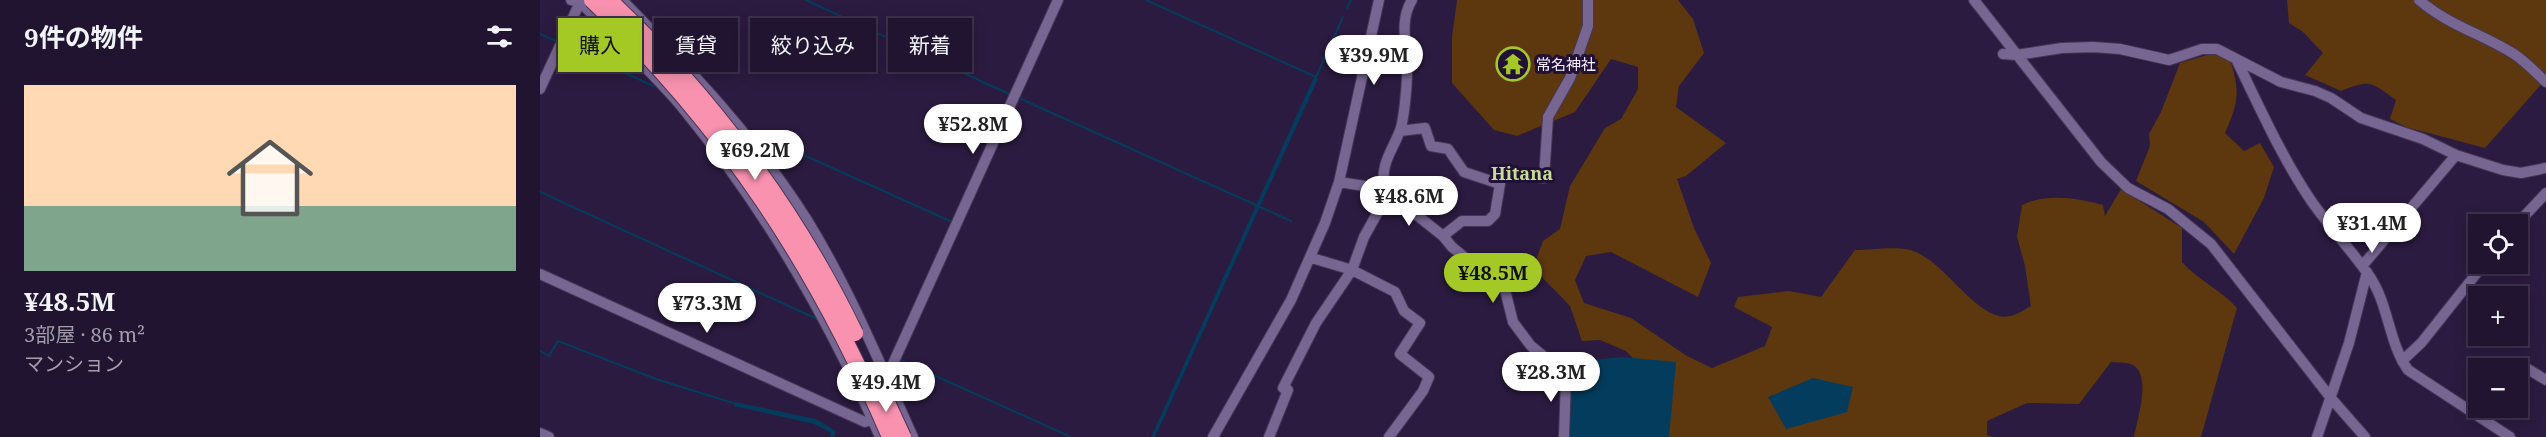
<!DOCTYPE html>
<html lang="ja">
<head>
<meta charset="utf-8">
<style>
	body { margin:0; font-family:"Noto Serif","Noto Sans JP",serif; background:#281d38; color:#f1f3f6; height:100vh; display:flex; flex-direction:column; font-size:22px; white-space:nowrap }
	* { box-sizing:border-box; margin:0 }
	p { font-size:20px; color:#a29eab }
	.icon { flex:none; width:33px; height:33px; fill:none; stroke:currentColor; stroke-width:2; stroke-linecap:round; stroke-linejoin:round }
	.map { position:relative; flex:1; overflow:hidden }
	.details { display:flex; flex-direction:column; background:#201430; width:540px }
	.details>* { flex:none }
	.guide { position:absolute; left:18px; top:18px; width:570px; height:54px; display:flex; gap:12px }
	.fabs { position:absolute; left:1928px; top:214px; display:grid; gap:12px }
	.fabs a { display:grid; place-items:center; width:60px; height:60px; border-radius:0px; background:#201430; box-shadow:0 3px 15px #0003,0 0 0 2px #3d334c; font-size:30px }
	.price { position:absolute; translate:-50% -51px; padding:0 14px; border-radius:21px; background:#fff; color:#222; font-size:20px; line-height:39px; filter:drop-shadow(0 2px 3px #0008) }
	.price::after { content:''; position:absolute; left:50%; top:36px; width:18px; height:14px; margin-left:-9px; background:inherit; clip-path:polygon(0 0,100% 0,50% 100%) }
	.price.on { background:#a4c824; color:#111 }
	ul { padding:0; list-style:none }
	li { display:grid; align-content:center; gap:12px; height:318px; padding:0 24px }
	li span { display:grid; place-items:center; height:186px; border-radius:0px; color:#555 }
	li>.icon { margin-inline-start:auto }
	span .icon { width:108px; height:108px; fill:#fffc; stroke-width:1 }
	li b { font-size:26px }
	h2 { display:flex; justify-content:space-between; align-items:center; height:72px; padding:0 24px; font-size:26px }
	.chip { padding:0 21px; border-radius:0px; background:#201430; box-shadow:0 3px 15px #0003,0 0 0 2px #3d334c; font-size:21px; line-height:54px }
	.chip.on { background:#a4c824; color:#111 }
	main { display:flex; flex:1; min-height:0 }
	.map>svg:first-child { display:block }
	.green { fill:#5d370d }
	.water { fill:#043c5d }
	.lines { fill:none; stroke-linecap:round; stroke-linejoin:round }
	.stream { stroke:#043c5d; stroke-width:2 }
	.minor-casing { stroke:#463756; stroke-width:12 }
	.minor { stroke:#776692; stroke-width:10 }
	.highway-bridge-casing { stroke:#463756; stroke-width:18; stroke-linecap:butt }
	.highway-bridge { stroke:#f892af; stroke-width:16 }
	.labels { text-anchor:middle; dominant-baseline:central; stroke-width:6; stroke-linejoin:round; paint-order:stroke }
	.poi-label { font-size:15px; fill:#f5efff; stroke:#221136; text-anchor:start }
	.quarter-label { font-size:18px; font-weight:bold; fill:#c8de94; stroke:#221136 }
</style>
</head>
<body>
<main>
<section class="details">
<h2>9件の物件<svg class="icon" aria-label="filters" viewBox="0 0 24 24"><path d="M4 7h16M4 17h16"/><circle cx="9" cy="7" r="2"/><circle cx="15" cy="17" r="2"/></svg></h2>
<ul>
<li><span style="background:linear-gradient(#ffd9b3 65%,#7fa58c 0)"><svg class="icon" aria-label="home" viewBox="0 0 24 24"><path d="M3 11l9-7 9 7M6 9v11h12V9"/></svg></span><div><b>¥48.5M</b><p>3部屋 · 86 m²</p><p>マンション</p></div></li>
</ul>
</section>
<div class="map">
<svg width="2006" height="437" viewBox="0 0 2006 437">
	<rect width="100%" height="100%" fill="#2b1b40"/>
	<path class="green" d="M917,0H1138L1153,19L1164,53L1139,86L1136,107L1186,143L1146,176L1137,179L1154,228L1171,263L1158,297L1071,252L1046,256L1035,280L1044,303L1091,318L1147,356L1172,368L1225,346L1232,327L1194,307L1198,297L1249,291L1281,297L1315,250C1330,250 1356,246 1370,250C1404,258 1438,324 1470,316C1477,315 1485,309 1491,306L1485,266L1477,237L1482,205C1507,193 1538,198 1563,205L1565,216L1581,189L1642,228V262C1658,280 1681,290 1697,308L1661,437H1594C1597,420 1613,373 1591,364C1585,362 1577,363 1571,362L1539,404L1487,403L1447,421V435L1453,437H1122L1112,379L1086,351L1060,340L1042,341L1030,306L993,268L1003,241L1020,229L1030,186L1065,128L1081,119L1098,89V67L1071,59L1035,112L977,136L954,130L912,83V37Z
		M1747,0H2006V79L1945,148L1866,127L1850,119L1856,100C1830,82 1832,79 1801,91L1765,75L1783,53L1763,32L1749,23Z
		M1674,53L1690,59C1700,91 1699,102 1685,133L1704,151L1720,143L1734,167L1724,198L1694,254L1664,222L1596,181L1610,146L1609,134L1621,112L1640,63Z"/>
	<path class="water" d="M775,75L778,79L615,437H611Z
		M1082,357L1136,362L1129,437H1026L1025,371L1051,360Z
		M1273,378L1313,387L1307,412L1246,429L1228,397Z
		M195,402L276,419L296,431L294,437H290L291,433L274,424L194,406Z"/>
	<g class="lines">
		<path class="stream" d="M266,0L469,94
			M606,0L776,77
			M807,8L811,0
			M0,34L16,41
			M28,46L113,86
			M776,77L803,17
			M481,99L751,221
			M208,130L410,221
			M0,192L277,319
			M0,351L9,356L18,341L116,379L196,404
			M358,359L531,437"/>
		<g class="minor-casing">
			<path id="minor" d="M31,0L40,2L52,14C81,44 114,74 141,106C223,206 289,319 340,437
				M82,0C149,68 216,139 267,220C309,288 340,364 373,437
				M872,0C858,22 868,48 867,73C867,85 864,123 859,133C850,155 841,163 844,189L903,236L912,247L965,290L973,322L991,346L1023,372L1026,378L1024,437
				M1434,0L1561,162L1588,188L1628,209L1671,244L1790,397L1825,437
				M1879,0C1908,25 1942,34 1974,54C1985,61 1996,73 2006,82
				M1463,54L1477,55L1522,48L1553,47L1580,49L1629,60L1662,49H1677L1741,82L1775,91L1791,98L1821,118L1883,139L1916,155L1963,170L1981,173L2006,168
				M1697,61C1720,108 1742,158 1772,202C1789,226 1811,250 1828,274C1849,303 1848,342 1868,370L1970,437
				M0,89L41,0
				M860,131L885,128L891,146L908,149L924,172L960,184
				M799,182L844,189
				M1976,225L2006,193
				M903,236L922,221H948L955,214L962,172L1004,178L1008,117L1030,78L1048,26V0
				M772,258L812,270L855,292L864,311L880,323L860,354L889,377L883,391L849,437
				M1823,265L1916,155
				M0,274L325,422L333,419
				M1862,361L1882,342L1944,264
				M1976,362L2006,380
				M346,379L518,0
				M0,433L9,437
				M673,437L751,300L785,223L799,182L839,0
				M729,437L748,390L743,388L776,323L812,270L824,237L848,194
				M1777,437L1809,343L1827,272"/>
		</g>
		<use href="#minor" class="minor"/>
		<g class="highway-bridge-casing">
			<path id="highway-bridge" d="M52,0C186,127 278,268 350,437
				M69,0C169,94 255,209 315,333
				M332,370L363,437"/>
		</g>
		<use href="#highway-bridge" class="highway-bridge"/>
	</g>
	<defs>
		<g id="temple-ring" transform="scale(1.725)"><circle r="9.5" fill="#221136" stroke="#a4c824" stroke-width="1.5"/><path d="M0-6L5-2H3V0L6.5 2.5H4V6H1.5V3h-3V6H-4V2.5H-6.5L-3 0V-2H-5Z" fill="#a4c824"/></g>
	</defs>
	<g fill-rule="evenodd">
		<use href="#temple-ring" x="973" y="64"/>
	</g>
	<g class="labels">
		<g class="poi-label">
			<text x="996" y="64">常名神社</text>
		</g>
		<g class="quarter-label">
			<text x="982" y="173">Hitana</text>
		</g>
	</g>
</svg>
<div class="fabs">
<a><svg class="icon" aria-label="locate" viewBox="0 0 24 24"><circle cx="12" cy="12" r="6"/><path d="M12 2v4M12 18v4M2 12h4M18 12h4"/></svg></a>
<a>+</a>
<a>−</a>
</div>
<b class="price" style="left:834px;top:86px">¥39.9M</b>
<b class="price" style="left:433px;top:155px">¥52.8M</b>
<b class="price" style="left:215px;top:181px">¥69.2M</b>
<b class="price" style="left:869px;top:227px">¥48.6M</b>
<b class="price" style="left:1832px;top:254px">¥31.4M</b>
<b class="price on" style="left:953px;top:304px">¥48.5M</b>
<b class="price" style="left:167px;top:334px">¥73.3M</b>
<b class="price" style="left:1011px;top:403px">¥28.3M</b>
<b class="price" style="left:346px;top:413px">¥49.4M</b>
<div class="guide">
<a class="chip on">購入</a>
<a class="chip">賃貸</a>
<a class="chip">絞り込み</a>
<a class="chip">新着</a>
</div>
</div>
</main>
</body>
</html>
